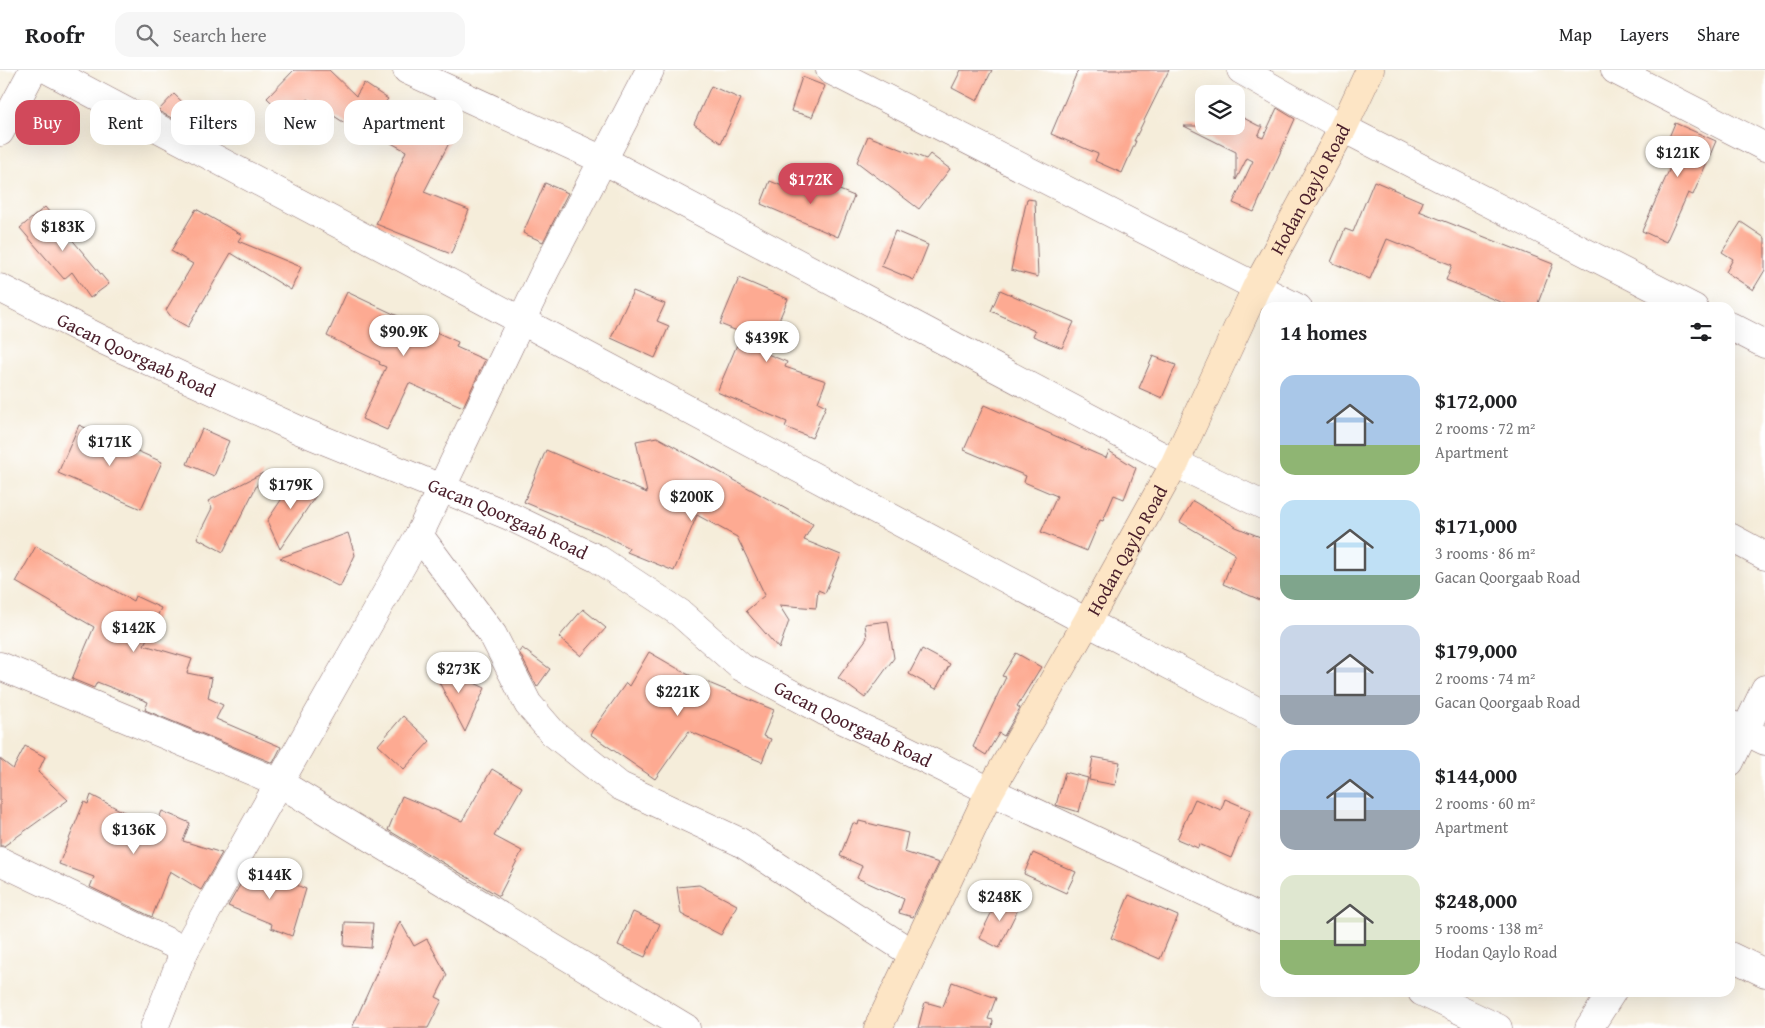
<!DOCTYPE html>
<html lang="en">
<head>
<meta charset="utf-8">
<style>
	body { margin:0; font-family:"Gentium Book Plus",serif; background:#f6f6f6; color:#202124; height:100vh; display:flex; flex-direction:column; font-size:19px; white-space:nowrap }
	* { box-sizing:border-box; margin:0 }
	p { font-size:16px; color:#757577 }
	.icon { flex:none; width:28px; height:28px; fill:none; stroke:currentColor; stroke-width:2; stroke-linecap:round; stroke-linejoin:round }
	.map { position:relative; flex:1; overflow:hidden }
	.side { position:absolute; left:1260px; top:232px; width:475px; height:695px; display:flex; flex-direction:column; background:#fff; border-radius:15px; box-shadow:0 5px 20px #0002 }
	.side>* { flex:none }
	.top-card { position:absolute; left:15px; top:30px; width:475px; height:45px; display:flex; gap:10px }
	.tools { position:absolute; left:1195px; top:15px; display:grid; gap:10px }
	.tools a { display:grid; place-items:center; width:50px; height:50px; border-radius:10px; background:#fff; box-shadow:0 5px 20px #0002; font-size:25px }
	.price { position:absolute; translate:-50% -42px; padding:0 11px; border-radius:18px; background:#fff; color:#222; font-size:16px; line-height:32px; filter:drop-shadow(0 1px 2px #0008) }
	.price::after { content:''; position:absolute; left:50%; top:30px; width:15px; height:11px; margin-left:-8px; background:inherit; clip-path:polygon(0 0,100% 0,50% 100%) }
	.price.on { background:#d1495b; color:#fff }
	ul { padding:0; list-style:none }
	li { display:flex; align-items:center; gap:15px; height:125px; padding:0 20px }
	li span { display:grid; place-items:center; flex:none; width:140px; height:100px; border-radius:15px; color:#555 }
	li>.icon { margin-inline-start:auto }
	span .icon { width:60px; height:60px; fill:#fffc; stroke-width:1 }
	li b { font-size:21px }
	h2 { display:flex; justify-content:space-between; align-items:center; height:60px; padding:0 20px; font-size:21px }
	.tag { padding:0 18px; border-radius:15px; background:#fff; box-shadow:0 5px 20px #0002; font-size:18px; line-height:45px }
	.tag.on { background:#d1495b; color:#fff }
	header { display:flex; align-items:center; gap:30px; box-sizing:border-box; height:70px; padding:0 25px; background:#fff; border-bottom:1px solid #e0e0e0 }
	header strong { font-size:24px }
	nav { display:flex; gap:28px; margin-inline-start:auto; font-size:18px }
	.search { width:350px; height:45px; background:#f6f6f6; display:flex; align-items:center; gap:12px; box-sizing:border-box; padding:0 18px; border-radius:15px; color:#757577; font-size:19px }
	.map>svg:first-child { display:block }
	.building { fill:#fdaa92 }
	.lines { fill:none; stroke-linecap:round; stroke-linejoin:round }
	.street-casing { stroke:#866768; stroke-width:29 }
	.secondary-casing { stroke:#866768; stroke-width:29 }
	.street { stroke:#fff; stroke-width:28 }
	.secondary { stroke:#fde5c5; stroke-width:28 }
	.labels { text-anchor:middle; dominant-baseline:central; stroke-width:4.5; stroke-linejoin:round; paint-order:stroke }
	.street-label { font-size:19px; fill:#4a1f2b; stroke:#fff }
</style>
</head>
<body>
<header>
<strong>Roofr</strong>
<div class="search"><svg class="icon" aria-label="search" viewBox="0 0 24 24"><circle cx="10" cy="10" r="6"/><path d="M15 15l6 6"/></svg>Search here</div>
<nav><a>Map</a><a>Layers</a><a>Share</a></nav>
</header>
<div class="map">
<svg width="1765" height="958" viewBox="0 0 1765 958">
	<rect width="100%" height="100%" fill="#fff"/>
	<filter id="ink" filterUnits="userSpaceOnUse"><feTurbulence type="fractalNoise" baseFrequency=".02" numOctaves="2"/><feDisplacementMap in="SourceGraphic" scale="10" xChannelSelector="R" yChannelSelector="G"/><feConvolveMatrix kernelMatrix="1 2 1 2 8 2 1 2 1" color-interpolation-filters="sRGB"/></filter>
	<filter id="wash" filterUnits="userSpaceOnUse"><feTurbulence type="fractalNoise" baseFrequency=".0096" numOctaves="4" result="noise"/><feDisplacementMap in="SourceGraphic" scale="20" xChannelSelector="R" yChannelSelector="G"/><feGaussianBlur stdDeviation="1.12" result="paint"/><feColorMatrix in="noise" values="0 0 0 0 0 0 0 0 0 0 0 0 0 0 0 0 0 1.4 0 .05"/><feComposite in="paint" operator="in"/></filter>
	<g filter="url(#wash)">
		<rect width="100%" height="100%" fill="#f5edda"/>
		<g id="blocks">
			<path class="building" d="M294,0H329L356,26L364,13L388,29L383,35L450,71L424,122L469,140L451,184L376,154L406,81L367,60L363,65L308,29L289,49L267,28Z
				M961,0H992L977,31L952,18Z
				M1078,0H1169L1134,71H1136L1122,103L1095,91L1098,84L1051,64Z
				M802,7L825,16L812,47L791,41Z
				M711,16L741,29L721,73L694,54Z
				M174,24L200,49L191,58L158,41Z
				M1277,38L1295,49L1254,142L1233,133L1253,91L1247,88L1236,110V82L1184,56H1236V44L1259,56H1263L1258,66L1263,68Z
				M1675,53L1716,71L1693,125L1688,123L1666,172L1642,161L1670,98L1658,93Z
				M868,66L926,89L930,84L950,99L919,139L857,92Z
				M808,107L854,126L838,167L761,134L770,111L802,124Z
				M1374,111L1423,132L1419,141L1553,194L1536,238H1515L1446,210L1452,195L1387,169L1370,209L1331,192L1345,159L1353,162Z
				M545,113L568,123L543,172L523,163Z
				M1027,129L1035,130L1038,207L1011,200Z
				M45,137L109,214L90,228L72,202L64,209L20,158Z
				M196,139L242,165L238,171L301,197L291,220L231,183L188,257L172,248L166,240L193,194L171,181Z
				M1741,152L1765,168V200L1753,220L1726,202L1733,189L1722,182Z
				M895,161L928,175L914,210L881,196Z
				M739,208L788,229L765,283L787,292L785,297L826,311L818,332L826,336L812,368L785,357L787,352L717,322L742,263L720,254Z
				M1000,220L1074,252L1062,278L1033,266L1035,261L991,241Z
				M633,221L665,234L657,251L669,256L655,288L611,268Z
				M347,222L400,247L401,246L458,272L456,277L485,290L463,337L409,313L387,360L362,349L386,297L379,294L380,292L327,266Z
				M1153,286L1176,295L1162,328L1139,318Z
				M984,335L1106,388L1109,381L1136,398L1124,429L1114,425L1103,451L1100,450L1087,481L1041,462L1057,426L1024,412L1026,406L964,380Z
				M79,355L162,392L141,439L58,403Z
				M202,359L229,371L214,406L187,394Z
				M657,367L813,454L804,470L841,485L825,523L818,520L816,538L779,535L789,551L779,579L746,541L765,525L737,467L697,445L674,501L627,482L629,478L601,464L524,432L546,380L647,423L636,371Z
				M263,403L223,482L197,468L212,438L208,431Z
				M297,406L319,421L280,479L267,451Z
				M1193,431L1236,457L1265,469V532L1223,514L1235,484L1180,452Z
				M348,463L355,485L340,517L280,488Z
				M36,476L133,531L135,526L161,538L144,575L192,589L187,603L212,608L208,628L223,635L216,649L281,677L273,693L145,640L148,632L97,612L94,618L72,609L94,557L16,512Z
				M583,539L606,558L581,586L559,567Z
				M888,551L894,588L865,628L838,608L867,568L865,554Z
				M522,578L550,599L537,617L519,582Z
				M922,579L950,594L936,619L909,604Z
				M649,582L687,604L774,640L763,666L771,669L762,692L689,661L655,709L590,664L626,613L629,616Z
				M1016,583L1041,597L1017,636L1020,638L1004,666L999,663L986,685L973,677L1006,607L1002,606Z
				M428,591L485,618L465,662Z
				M403,646L430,671L404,699L378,675Z
				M25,676L45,687L38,702L68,730L4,776H0V689L13,699Z
				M1093,687L1120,692L1115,715L1089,710Z
				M492,699L522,717L494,766L522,781L499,826L388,760L402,726L462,751Z
				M1065,702L1088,708L1079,742L1056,735Z
				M91,725L155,758L162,741L190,753L183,771L222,783L201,820L170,801L152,847L90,817L94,807L59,794L84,732L88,734Z
				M1195,729L1221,740L1225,729L1251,740L1231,788L1199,774L1198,778L1177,769Z
				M859,751L908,763L904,782L939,793L913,847L899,843L904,829L857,808L862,796L840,786L853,753L858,755Z
				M1033,783L1076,802L1066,823L1024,804Z
				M251,796L306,819L292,866L271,858L272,854L228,836Z
				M699,815L737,835L721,865L681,844L677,817Z
				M1000,825L1020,835L999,878L979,868Z
				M1129,825L1178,846L1160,889L1111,868Z
				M633,842L660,854L645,887L618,875Z
				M400,851L414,876L427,869L447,905L436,927L442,930L428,958H352Z
				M345,852L373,853L371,878L344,876Z
				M952,912L996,928L988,949L993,950L992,958H918L925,932L943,937Z"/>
		</g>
	</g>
	<g filter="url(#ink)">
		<use href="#blocks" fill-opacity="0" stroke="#866768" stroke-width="1"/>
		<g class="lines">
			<g class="street-casing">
				<g id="street">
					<path d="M48,0L522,251L1087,552L1265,645"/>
					<path d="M407,0L603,90L1175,393L1265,436"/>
					<path d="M830,0L1298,238"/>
					<path d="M1241,0L1343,58L1694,238"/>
					<path d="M1615,0L1765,77"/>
					<path d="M0,62L33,0"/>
					<path id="s1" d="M0,218L105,271L299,360L507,445L598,489L680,543L741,597L824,641L895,674L990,721L1265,850"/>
					<path d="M1730,256L1765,274"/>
					<path d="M419,465L493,565L528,634L553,663L620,716L740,772L913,884"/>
					<path d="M1730,467L1765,486"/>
					<path d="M0,596L278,712L686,958"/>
					<path d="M1730,654L1765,671"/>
					<path d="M1730,692L1765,619"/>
					<path d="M0,791L185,880"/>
					<path d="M1730,886L1765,903"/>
					<path d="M1422,922L1498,958"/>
					<path d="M154,958L185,880L419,465L545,201L650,0"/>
					<path d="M1589,958L1612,922"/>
				</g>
			</g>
			<g class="secondary-casing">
				<g id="secondary">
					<path id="s2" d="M878,958L990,721L1087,552L1175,393L1257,216L1343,58L1370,0"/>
				</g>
			</g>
			<use href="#street" class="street"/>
			<use href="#secondary" class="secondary"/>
		</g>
	</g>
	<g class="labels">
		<g class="street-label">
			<text stroke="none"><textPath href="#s2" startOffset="944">Hodan Qaylo Road</textPath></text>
			<text stroke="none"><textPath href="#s1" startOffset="152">Gacan Qoorgaab Road</textPath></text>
			<text stroke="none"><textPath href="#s1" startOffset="558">Gacan Qoorgaab Road</textPath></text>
			<text stroke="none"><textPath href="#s2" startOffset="539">Hodan Qaylo Road</textPath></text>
			<text stroke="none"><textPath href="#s1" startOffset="962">Gacan Qoorgaab Road</textPath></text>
		</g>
	</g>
</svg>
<div class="tools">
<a><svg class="icon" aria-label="layers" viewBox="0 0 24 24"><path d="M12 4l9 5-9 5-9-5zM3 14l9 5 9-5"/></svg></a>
</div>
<b class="price" style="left:1678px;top:108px">$121K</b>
<b class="price on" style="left:811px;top:135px">$172K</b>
<b class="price" style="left:63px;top:182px">$183K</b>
<b class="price" style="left:404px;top:287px">$90.9K</b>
<b class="price" style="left:767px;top:293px">$439K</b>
<b class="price" style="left:110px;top:397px">$171K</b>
<b class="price" style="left:291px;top:440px">$179K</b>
<b class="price" style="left:692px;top:452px">$200K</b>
<b class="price" style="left:134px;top:583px">$142K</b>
<b class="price" style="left:459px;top:624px">$273K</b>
<b class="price" style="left:678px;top:647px">$221K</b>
<b class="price" style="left:134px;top:785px">$136K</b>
<b class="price" style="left:270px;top:830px">$144K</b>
<b class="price" style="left:1000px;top:852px">$248K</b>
<div class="top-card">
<a class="tag on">Buy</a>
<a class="tag">Rent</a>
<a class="tag">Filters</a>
<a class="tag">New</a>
<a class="tag">Apartment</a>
</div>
<section class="side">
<h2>14 homes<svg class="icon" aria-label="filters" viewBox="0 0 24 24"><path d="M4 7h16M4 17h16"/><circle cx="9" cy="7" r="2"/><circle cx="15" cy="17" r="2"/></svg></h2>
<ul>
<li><span style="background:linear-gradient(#a9c7e8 70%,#8fb573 0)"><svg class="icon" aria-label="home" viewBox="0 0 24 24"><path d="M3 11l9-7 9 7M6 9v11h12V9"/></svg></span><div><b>$172,000</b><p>2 rooms · 72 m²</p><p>Apartment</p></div></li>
<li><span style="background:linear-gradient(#bfe0f5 75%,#7fa58c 0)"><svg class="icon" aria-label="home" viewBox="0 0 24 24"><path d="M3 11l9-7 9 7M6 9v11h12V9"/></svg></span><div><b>$171,000</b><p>3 rooms · 86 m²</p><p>Gacan Qoorgaab Road</p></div></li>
<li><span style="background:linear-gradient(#c9d6e8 70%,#9aa5b1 0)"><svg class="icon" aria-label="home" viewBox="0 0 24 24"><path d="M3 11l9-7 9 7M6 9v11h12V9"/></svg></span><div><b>$179,000</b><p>2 rooms · 74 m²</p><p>Gacan Qoorgaab Road</p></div></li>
<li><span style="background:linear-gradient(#a9c7e8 60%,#9aa5b1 0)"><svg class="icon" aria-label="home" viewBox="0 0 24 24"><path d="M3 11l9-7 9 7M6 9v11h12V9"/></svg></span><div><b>$144,000</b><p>2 rooms · 60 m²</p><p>Apartment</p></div></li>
<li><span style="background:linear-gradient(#dfe7d0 65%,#8fb573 0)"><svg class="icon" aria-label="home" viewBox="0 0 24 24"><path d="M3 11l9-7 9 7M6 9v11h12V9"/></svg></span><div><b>$248,000</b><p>5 rooms · 138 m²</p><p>Hodan Qaylo Road</p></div></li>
</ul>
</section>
</div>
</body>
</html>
